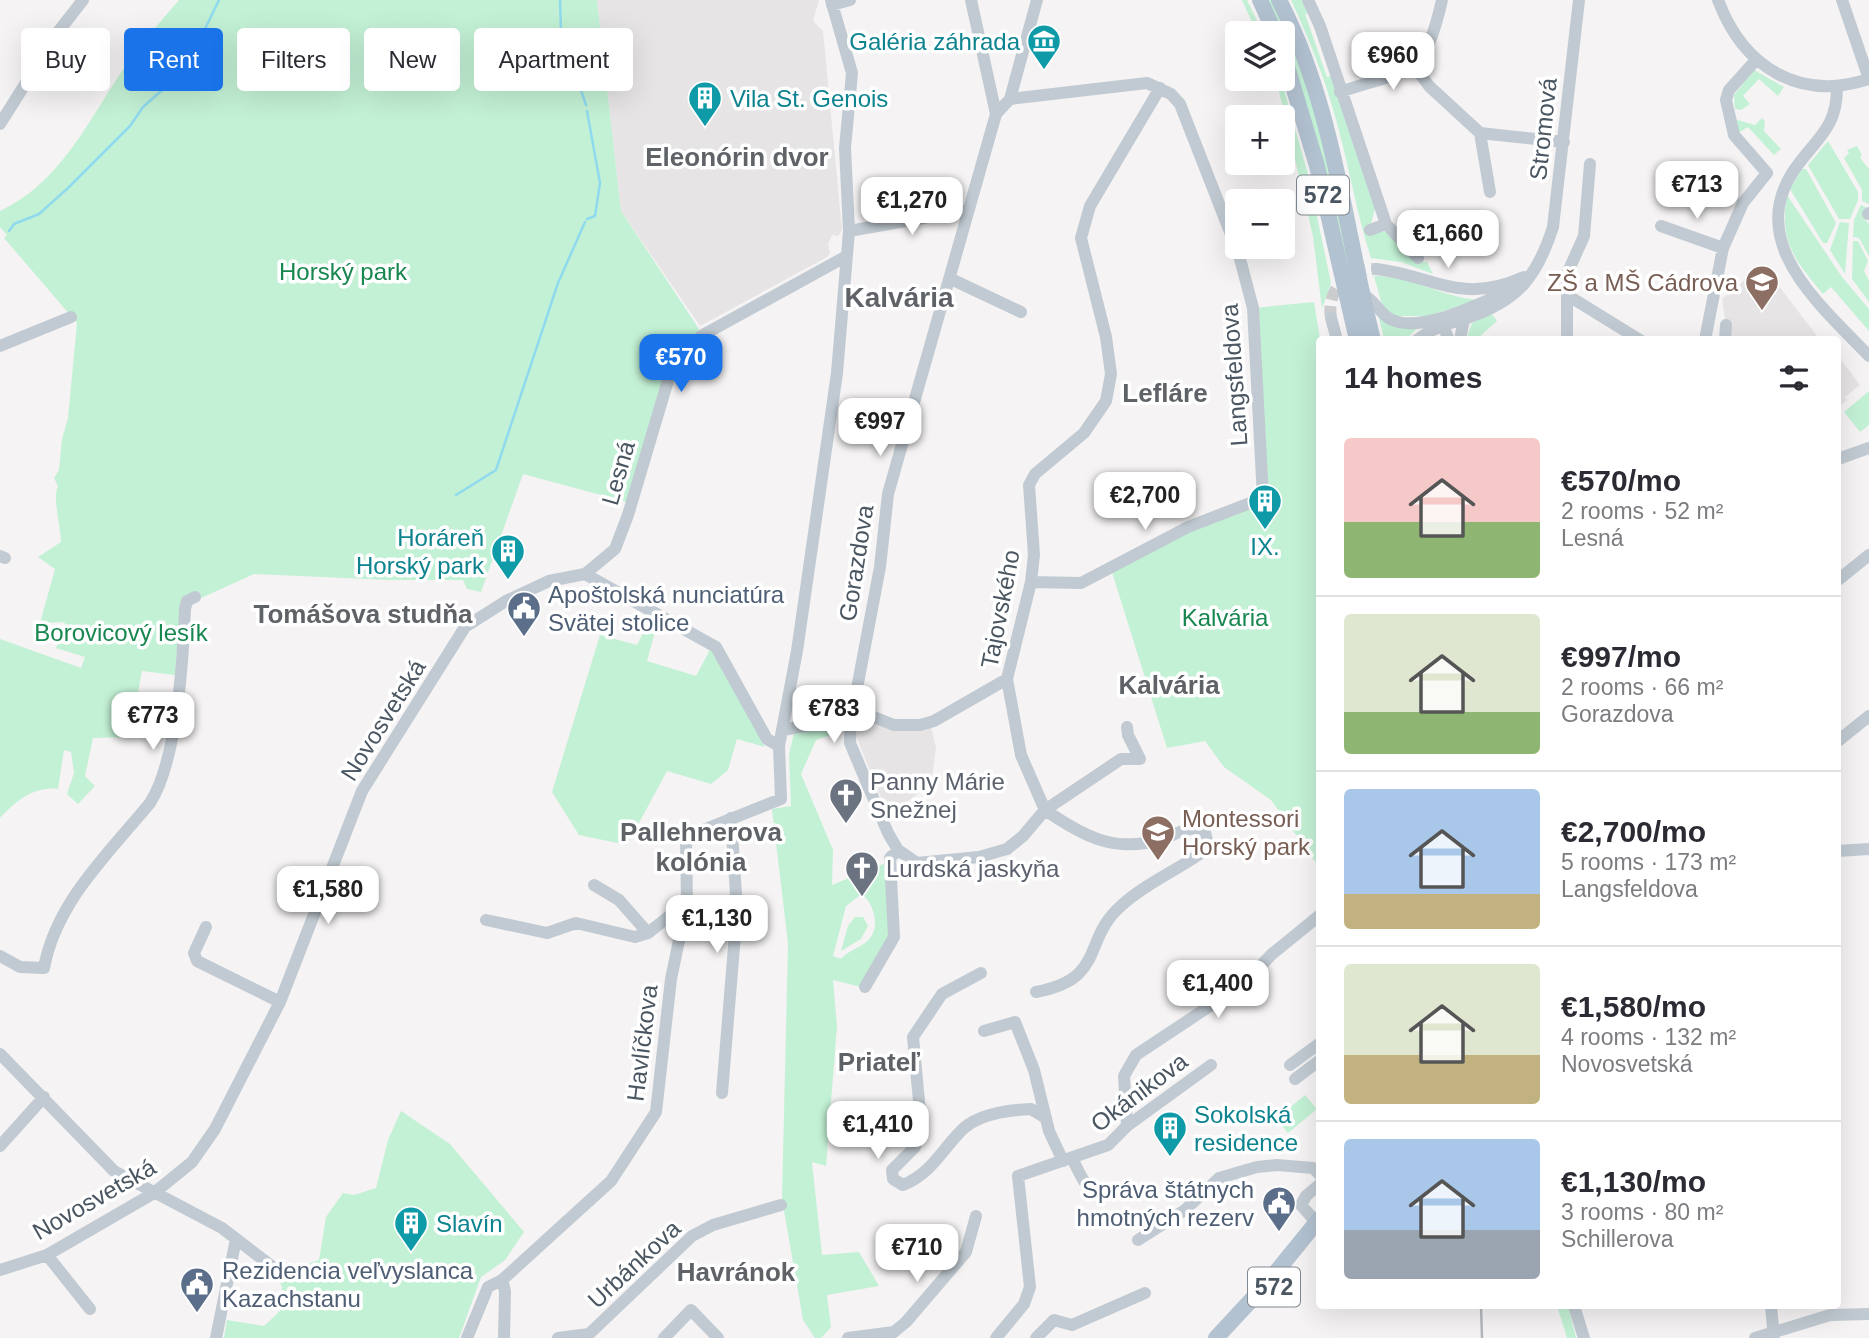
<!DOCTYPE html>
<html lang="en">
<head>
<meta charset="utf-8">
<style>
	body { margin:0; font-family:Arial,sans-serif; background:#f2f2f3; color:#2b2b33; height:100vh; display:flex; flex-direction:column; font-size:26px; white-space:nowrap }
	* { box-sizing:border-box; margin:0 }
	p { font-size:23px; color:#7c7c81 }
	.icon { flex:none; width:38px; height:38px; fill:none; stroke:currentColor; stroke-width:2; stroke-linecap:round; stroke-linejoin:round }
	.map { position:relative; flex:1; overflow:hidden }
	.panel { position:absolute; left:1316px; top:336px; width:525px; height:973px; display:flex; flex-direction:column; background:#fff; border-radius:7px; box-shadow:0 7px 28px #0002 }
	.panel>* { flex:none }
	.hud { position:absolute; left:21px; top:28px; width:665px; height:63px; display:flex; gap:14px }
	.fabs { position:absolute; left:1225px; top:21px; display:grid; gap:14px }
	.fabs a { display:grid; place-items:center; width:70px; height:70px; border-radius:7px; background:#fff; box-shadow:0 7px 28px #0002; font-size:35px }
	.price { position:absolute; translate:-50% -60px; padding:0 16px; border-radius:14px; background:#fff; color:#222; font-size:23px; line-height:46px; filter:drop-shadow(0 2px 4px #0008) }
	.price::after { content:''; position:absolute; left:50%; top:42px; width:21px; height:16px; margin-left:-10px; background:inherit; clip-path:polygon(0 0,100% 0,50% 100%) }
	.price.active { background:#1a73e8; color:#fff }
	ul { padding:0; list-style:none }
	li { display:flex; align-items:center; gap:21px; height:175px; padding:0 28px }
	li+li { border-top:2px solid #e1e1e2 }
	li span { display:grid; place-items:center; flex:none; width:196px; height:140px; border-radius:7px; color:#555 }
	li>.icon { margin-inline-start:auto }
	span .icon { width:84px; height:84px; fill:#fffc; stroke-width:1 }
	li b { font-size:30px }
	h2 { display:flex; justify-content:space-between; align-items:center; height:84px; padding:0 28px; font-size:30px }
	.chip { padding:0 24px; border-radius:7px; background:#fff; box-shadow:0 7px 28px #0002; font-size:24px; line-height:63px }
	.chip.active { background:#1a73e8; color:#fff }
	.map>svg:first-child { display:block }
	.education { fill:#e6e4e5 }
	.green { fill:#c3f1d5; fill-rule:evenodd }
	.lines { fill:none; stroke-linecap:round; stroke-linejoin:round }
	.stream { stroke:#90daee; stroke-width:2.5 }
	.minor-tunnel { stroke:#caccce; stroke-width:12; stroke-dasharray:12 6; stroke-linecap:butt }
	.minor { stroke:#c1cad2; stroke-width:12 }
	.major { stroke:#b3c2d1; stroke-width:16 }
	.rail { stroke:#b5b8bd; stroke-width:2.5 }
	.labels { text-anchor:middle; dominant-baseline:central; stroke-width:7; stroke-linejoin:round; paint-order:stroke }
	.shield { fill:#fff; stroke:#808990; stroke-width:2 }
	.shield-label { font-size:23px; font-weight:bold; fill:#4a5661 }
	.culture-label { font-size:24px; fill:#0d838f; stroke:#fff; text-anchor:start }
	.street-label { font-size:24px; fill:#4a5661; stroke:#fff }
	.park-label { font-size:24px; fill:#17864f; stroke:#fff }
	.education-label { font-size:24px; fill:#785e54; stroke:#fff; text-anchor:end }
	.service-label { font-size:24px; fill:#4e5e75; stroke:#fff; text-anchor:start }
	.worship-label { font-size:24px; fill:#5b616d; stroke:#fff; text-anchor:start }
	.neighbourhood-label { font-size:26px; font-weight:bold; fill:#5f6368; stroke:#fff }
	.quarter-label { font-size:28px; font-weight:bold; fill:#5f6368; stroke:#fff }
</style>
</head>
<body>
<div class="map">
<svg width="1869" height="1338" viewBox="0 0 1869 1338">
	<rect width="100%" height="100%" fill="#f5f3f3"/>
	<path class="education" d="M597,0H819L813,21L823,31L842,230L838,236L832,235L828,244L830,253L827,257L700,326L621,211Z
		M1763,265L1817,336L1821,339H1725L1726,325L1722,299Z
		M1838,356L1860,385L1845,397L1847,400L1839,407Z
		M869,721L931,726L936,748L932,777L926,788L904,804L886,810L856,736L861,724Z"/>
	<path class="green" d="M179,0H597L621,211L699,329L678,353L627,502L523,474L481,592L467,589L463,580H390L254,574L190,603H181L175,675L142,671L130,737L93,738L85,776L95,786L78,804L67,794L74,773L71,752L64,750L58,789C34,786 16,801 0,818V639L81,668L85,657L56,648L65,622L40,623L55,569L38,557L61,542C61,526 52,499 58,486L54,478L59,470L62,439L68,418L77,323L4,238L7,235L0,227V211C66,180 92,111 134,54C148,35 164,18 179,0Z
		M1242,0H1247L1263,33H1257Z
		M1266,0H1272L1277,9L1316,110L1368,339H1363L1290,54Z
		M1291,0H1305L1311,12L1305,14L1327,77L1333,75L1375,209L1369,231L1391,232L1416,263L1427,262L1433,274L1401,262L1371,258C1357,215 1350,171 1338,127C1327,84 1310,40 1291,0Z
		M1754,70L1784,87L1778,96L1759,79L1743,96L1750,104L1741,110L1735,109L1734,95Z
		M1276,79H1281L1308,174L1331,283L1322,309L1313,236Z
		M1762,118L1765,121L1764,131L1781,149L1774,155L1748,127L1738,133L1734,119L1755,125Z
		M1828,141L1858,192V200L1850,219H1839L1808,165Z
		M1857,146L1862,155L1860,158L1869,169V204L1862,201V190L1844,158L1849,153L1847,150Z
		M1802,169H1806L1836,223L1827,243H1823L1790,189Z
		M1787,195L1842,277L1869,309V331L1831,287L1823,294C1794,259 1779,242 1787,195Z
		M1861,205L1867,208L1864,218L1869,224V256L1859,238L1853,237L1854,220Z
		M1840,222L1849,223L1845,274L1830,250Z
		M1853,241H1858L1868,261L1864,271L1869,281V302L1852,279Z
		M1374,276C1409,275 1442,297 1478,300L1428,316H1394L1382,305Z
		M1314,302L1320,339L1319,867L1271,800L1224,767L1205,741L1167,748L1111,569L1263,498L1253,308Z
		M1491,313L1497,321L1477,339L1466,340L1472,323Z
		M1379,318L1419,327L1406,339H1384Z
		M1869,391V425L1860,432L1844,412Z
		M651,617L658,621L647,661L696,676L711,648L765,747L737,739L728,770L711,784L667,771L627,845L579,835L552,792L600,635L637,645Z
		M832,725L843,731L816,740L801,774L833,850L832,885L888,862L892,936L861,987L833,980L837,1026L826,1166L812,1162L822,1255L859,1252L879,1286L827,1295L831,1327L821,1338H815L803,1320L782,1199L788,943L772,809L791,806L789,754L794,733ZM862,894C875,905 882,931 865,943C857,949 848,951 841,959L833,956L846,906Z
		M855,917H863L868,926L861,939L841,951L848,926Z
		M1305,1095L1317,1109L1288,1133L1276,1119Z
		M401,1111L450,1144L524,1232L505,1260L481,1277L459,1338H224L227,1320L264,1326L280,1311L282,1287L276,1274L280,1269L285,1273L319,1260L326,1217L343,1193L354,1195L376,1188L388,1140Z
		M1557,1306H1568L1576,1338H1567Z"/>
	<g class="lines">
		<path class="stream" d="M560,0L561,31L586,105
			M587,219L595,216L600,183L587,111
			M9,231L14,224L39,214L68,188L130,126L143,107L168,85L178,60L192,40L203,33L219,0
			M456,495L496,470L558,283L585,222"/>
		<path class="minor-tunnel" d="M1331,318C1326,289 1348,269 1377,269"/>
		<path class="minor" d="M971,0L996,114
			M1037,0L1010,99L996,114L888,494L880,567L851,720L850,743L888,833L898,850L917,863L979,857L1007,849L1023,836L1045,810L1121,759H1140L1128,735L1127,727
			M1308,0L1320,26L1386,224L1418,258
			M1718,0C1743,67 1799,102 1869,79
			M1842,0L1869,79
			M832,5L850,0
			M1415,67L1429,86L1480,133L1564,142
			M1837,88C1837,124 1821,135 1800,162C1740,238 1817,302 1869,356
			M1340,92C1411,68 1424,79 1442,0
			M1010,99L1147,83L1171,94L1180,104L1239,255L1253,308L1263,498L1188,527L1081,583L1031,582
			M0,124L58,32L83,0
			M1480,133L1490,192
			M1868,214L1869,213
			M1661,226L1723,248
			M1370,230L1386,224
			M849,231L968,210
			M1377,269C1437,277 1461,305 1524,277
			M951,279L1021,312
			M1362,294C1375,300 1378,312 1390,319C1421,335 1482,302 1511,290
			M1567,295L1640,340
			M1331,318L1337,340
			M1443,326L1449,340
			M1417,340C1432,328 1450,323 1467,318C1518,301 1537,277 1553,227L1579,0
			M1460,340L1464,319
			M1567,340V274L1584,236L1590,164
			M1705,340L1723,248L1743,203L1767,173L1734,135L1726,100L1729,90L1756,60
			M1725,340L1726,325
			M0,346L71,317
			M1838,459L1869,448
			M0,556L5,558
			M585,574L615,549L628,515L672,367L701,336L845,257
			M1838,580L1869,555
			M783,730L866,714L894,725H920L934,721L1007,679
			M1838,741L1869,716
			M1045,810L1021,755L1007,679L1031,582L1034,555L1029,485L1035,474L1084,433L1106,401L1111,374L1106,337L1081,238L1090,206L1160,88
			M1838,851L1869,849
			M594,885L619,900L648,933
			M486,920L547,933L576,923L635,937L648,933L687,902
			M206,927L194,953L197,961L280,1002
			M0,956L20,967L44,968C56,902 108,854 150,803C177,761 183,661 185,609L187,601L195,597
			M981,973L942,994L913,1037L920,1112L918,1133L915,1147L892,1170L893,1179L903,1185C930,1174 940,1153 959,1133C975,1114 1008,1110 1031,1109L1046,1118
			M865,987L894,937L890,858L898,850
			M1036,992C1107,979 1081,940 1122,905C1146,883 1178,870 1204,851L1207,840L1204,829C1189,826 1176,834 1162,839C1115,854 1083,836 1045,810
			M984,1031L1015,1022L1034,1070L1049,1131L1063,1161
			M0,1054L114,1171L222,1228L278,1271
			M1290,1065L1320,1043
			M1295,1079L1320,1060
			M722,1093L737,910L731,818
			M1127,1126L1124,1076L1136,1055L1243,984L1272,954L1320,915
			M0,1146L44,1097
			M1072,1158C1088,1190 1090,1201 1128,1188
			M1316,1222L1301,1205L1306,1196L1320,1184
			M1138,1240L1185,1210L1219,1178L1257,1167L1277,1165L1313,1168L1320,1175
			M47,1255L90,1309
			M0,1270L47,1255L154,1193L192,1162L215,1129L280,1002L362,791L465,627L506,601L549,581L585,574L716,647L767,739L779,746
			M502,1280L505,1291L504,1338
			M1574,1306L1584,1338
			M1771,1306L1774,1338
			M216,1338L236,1239
			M467,1338L488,1287L502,1280L611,1181L656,1112L671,979L687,902L686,841L693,834L781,799L779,746L797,651L837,373L849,231L845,148L852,73L831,0
			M558,1338L589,1334L692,1236L713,1225L781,1205
			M664,1338L691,1310L718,1338
			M848,1338L894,1332L906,1322L966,1252L976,1216
			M996,1338L1024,1304L1030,1287L1018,1176L1108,1145L1127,1126L1211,1065
			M1036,1338L1054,1320L1072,1325L1145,1293
			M1755,1338L1830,1315L1869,1314"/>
		<path class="major" d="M1260,0L1275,33
			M1279,0C1334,106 1344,226 1373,340
			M1283,53L1317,166L1357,340
			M1216,1338L1268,1282L1320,1218"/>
		<path class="rail" d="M1481,1306L1482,1338"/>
	</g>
	<defs>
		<g id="museum-pin" transform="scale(1.75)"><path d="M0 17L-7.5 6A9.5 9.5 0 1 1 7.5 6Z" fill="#0f9aa8" stroke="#fff"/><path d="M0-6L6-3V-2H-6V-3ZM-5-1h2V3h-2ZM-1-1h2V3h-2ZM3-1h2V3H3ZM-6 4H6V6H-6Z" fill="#fff"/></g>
		<g id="building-pin" transform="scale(1.75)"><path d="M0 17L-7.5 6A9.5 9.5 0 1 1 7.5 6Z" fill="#0f9aa8" stroke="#fff"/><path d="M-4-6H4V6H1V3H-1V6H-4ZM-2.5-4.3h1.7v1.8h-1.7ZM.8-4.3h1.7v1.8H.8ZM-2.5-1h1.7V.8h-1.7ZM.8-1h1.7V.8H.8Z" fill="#fff"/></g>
		<g id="school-pin" transform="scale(1.75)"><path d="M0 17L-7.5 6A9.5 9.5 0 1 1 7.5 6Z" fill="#8d6e63" stroke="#fff"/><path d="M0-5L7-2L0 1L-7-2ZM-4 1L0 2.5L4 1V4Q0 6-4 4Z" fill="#fff"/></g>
		<g id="civic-pin" transform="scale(1.75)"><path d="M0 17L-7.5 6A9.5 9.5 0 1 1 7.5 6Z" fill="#5c6f8a" stroke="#fff"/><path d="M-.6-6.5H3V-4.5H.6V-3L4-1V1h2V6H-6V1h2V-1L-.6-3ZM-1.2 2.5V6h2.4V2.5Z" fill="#fff"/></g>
		<g id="church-pin" transform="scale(1.75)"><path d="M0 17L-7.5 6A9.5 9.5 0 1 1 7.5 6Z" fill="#6b7280" stroke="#fff"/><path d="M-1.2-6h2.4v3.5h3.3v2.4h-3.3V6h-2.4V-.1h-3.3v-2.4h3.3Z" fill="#fff"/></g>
	</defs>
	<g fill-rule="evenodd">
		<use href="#museum-pin" x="1044" y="41"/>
		<use href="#building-pin" x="705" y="98"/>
		<use href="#school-pin" x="1762" y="282"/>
		<use href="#building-pin" x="1265" y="501"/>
		<use href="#building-pin" x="508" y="551"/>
		<use href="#civic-pin" x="524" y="608"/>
		<use href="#church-pin" x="846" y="795"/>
		<use href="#school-pin" x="1158" y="832"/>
		<use href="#church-pin" x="862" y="868"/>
		<use href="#building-pin" x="1170" y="1128"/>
		<use href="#civic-pin" x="1279" y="1203"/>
		<use href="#building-pin" x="411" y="1223"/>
		<use href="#civic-pin" x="197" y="1284"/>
	</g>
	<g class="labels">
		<g class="shield">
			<rect x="1297" y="175.5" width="52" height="39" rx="5"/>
			<rect x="1248" y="1267.5" width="52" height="39" rx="5"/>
		</g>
		<g class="shield-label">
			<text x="1323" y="195">572</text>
			<text x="1274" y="1287">572</text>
		</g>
		<g class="culture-label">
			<text x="1020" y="41" text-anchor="end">Galéria záhrada</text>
			<text x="730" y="98">Vila St. Genois</text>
			<text x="484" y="537" text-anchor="end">Horáreň<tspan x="484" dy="28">Horský park</tspan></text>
			<text x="1265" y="546" text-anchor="middle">IX.</text>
			<text x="1194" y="1114">Sokolská<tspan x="1194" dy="28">residence</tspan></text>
			<text x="436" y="1223">Slavín</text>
		</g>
		<g class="street-label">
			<text transform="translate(1543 129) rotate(-84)">Stromová</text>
			<text transform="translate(1234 375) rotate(-94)">Langsfeldova</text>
			<text transform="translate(618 473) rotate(-74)">Lesná</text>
			<text transform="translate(856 563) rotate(-81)">Gorazdova</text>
			<text transform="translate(1000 609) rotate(-79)">Tajovského</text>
			<text transform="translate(383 720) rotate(-58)">Novosvetská</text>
			<text transform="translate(642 1043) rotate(-83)">Havlíčkova</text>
			<text transform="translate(1139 1092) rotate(-37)">Okánikova</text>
			<text transform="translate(94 1199) rotate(-30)">Novosvetská</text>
			<text transform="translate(634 1264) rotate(-43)">Urbánkova</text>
		</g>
		<g class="park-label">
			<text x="343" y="271">Horský park</text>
			<text x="1225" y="617">Kalvária</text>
			<text x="121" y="632">Borovicový lesík</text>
		</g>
		<g class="education-label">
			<text x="1738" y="282">ZŠ a MŠ Cádrova</text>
			<text x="1182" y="818" text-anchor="start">Montessori<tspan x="1182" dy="28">Horský park</tspan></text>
		</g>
		<g class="service-label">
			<text x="548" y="594">Apoštolská nunciatúra<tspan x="548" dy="28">Svätej stolice</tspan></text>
			<text x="1254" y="1189" text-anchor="end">Správa štátnych<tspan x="1254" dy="28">hmotných rezerv</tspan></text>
			<text x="222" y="1270">Rezidencia veľvyslanca<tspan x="222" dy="28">Kazachstanu</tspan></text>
		</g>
		<g class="worship-label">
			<text x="870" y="781">Panny Márie<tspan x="870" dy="28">Snežnej</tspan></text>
			<text x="886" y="868">Lurdská jaskyňa</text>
		</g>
		<g class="neighbourhood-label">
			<text x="737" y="157">Eleonórin dvor</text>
			<text x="1165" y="393">Lefláre</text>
			<text x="363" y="614">Tomášova studňa</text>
			<text x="1169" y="685">Kalvária</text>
			<text x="701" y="832">Pallehnerova<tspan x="701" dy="30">kolónia</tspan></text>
			<text x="879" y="1062">Priateľ</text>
			<text x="736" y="1272">Havránok</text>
		</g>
		<g class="quarter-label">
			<text x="899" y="297">Kalvária</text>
		</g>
	</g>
</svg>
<div class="fabs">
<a><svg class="icon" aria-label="layers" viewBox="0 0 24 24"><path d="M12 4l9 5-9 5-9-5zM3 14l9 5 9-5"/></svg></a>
<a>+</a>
<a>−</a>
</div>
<b class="price" style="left:1393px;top:92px">€960</b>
<b class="price" style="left:1697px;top:221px">€713</b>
<b class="price" style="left:912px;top:237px">€1,270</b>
<b class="price" style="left:1448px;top:270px">€1,660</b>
<b class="price active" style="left:681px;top:394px">€570</b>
<b class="price" style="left:880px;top:458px">€997</b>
<b class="price" style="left:1145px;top:532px">€2,700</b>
<b class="price" style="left:834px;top:745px">€783</b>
<b class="price" style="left:153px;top:752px">€773</b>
<b class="price" style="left:328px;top:926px">€1,580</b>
<b class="price" style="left:717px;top:955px">€1,130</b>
<b class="price" style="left:1218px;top:1020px">€1,400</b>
<b class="price" style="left:878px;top:1161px">€1,410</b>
<b class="price" style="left:917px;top:1284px">€710</b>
<div class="hud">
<a class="chip">Buy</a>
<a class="chip active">Rent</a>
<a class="chip">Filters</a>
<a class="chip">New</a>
<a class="chip">Apartment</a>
</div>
<section class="panel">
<h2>14 homes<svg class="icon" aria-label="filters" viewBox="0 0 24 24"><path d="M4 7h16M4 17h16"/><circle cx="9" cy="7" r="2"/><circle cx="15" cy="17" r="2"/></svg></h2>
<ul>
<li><span style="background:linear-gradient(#f6c9c9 60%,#8fb573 0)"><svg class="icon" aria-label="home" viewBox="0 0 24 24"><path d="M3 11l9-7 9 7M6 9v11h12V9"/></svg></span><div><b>€570/mo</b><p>2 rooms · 52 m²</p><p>Lesná</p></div></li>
<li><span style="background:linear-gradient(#dfe7d0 70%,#8fb573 0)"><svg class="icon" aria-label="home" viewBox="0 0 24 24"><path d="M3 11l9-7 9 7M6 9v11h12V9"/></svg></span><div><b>€997/mo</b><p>2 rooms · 66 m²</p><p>Gorazdova</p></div></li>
<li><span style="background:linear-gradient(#a9c7e8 75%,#c2b280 0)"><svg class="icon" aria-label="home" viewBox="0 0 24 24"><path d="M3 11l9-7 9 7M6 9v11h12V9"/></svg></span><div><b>€2,700/mo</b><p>5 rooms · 173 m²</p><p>Langsfeldova</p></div></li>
<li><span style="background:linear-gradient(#dfe7d0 65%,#c2b280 0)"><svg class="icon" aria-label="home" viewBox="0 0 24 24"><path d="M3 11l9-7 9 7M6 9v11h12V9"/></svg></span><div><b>€1,580/mo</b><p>4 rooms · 132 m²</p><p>Novosvetská</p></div></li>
<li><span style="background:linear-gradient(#a9c7e8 65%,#9aa5b1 0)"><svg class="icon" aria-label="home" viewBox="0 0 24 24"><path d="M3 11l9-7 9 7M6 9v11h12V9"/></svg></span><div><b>€1,130/mo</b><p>3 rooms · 80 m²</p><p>Schillerova</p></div></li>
</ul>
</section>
</div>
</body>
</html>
